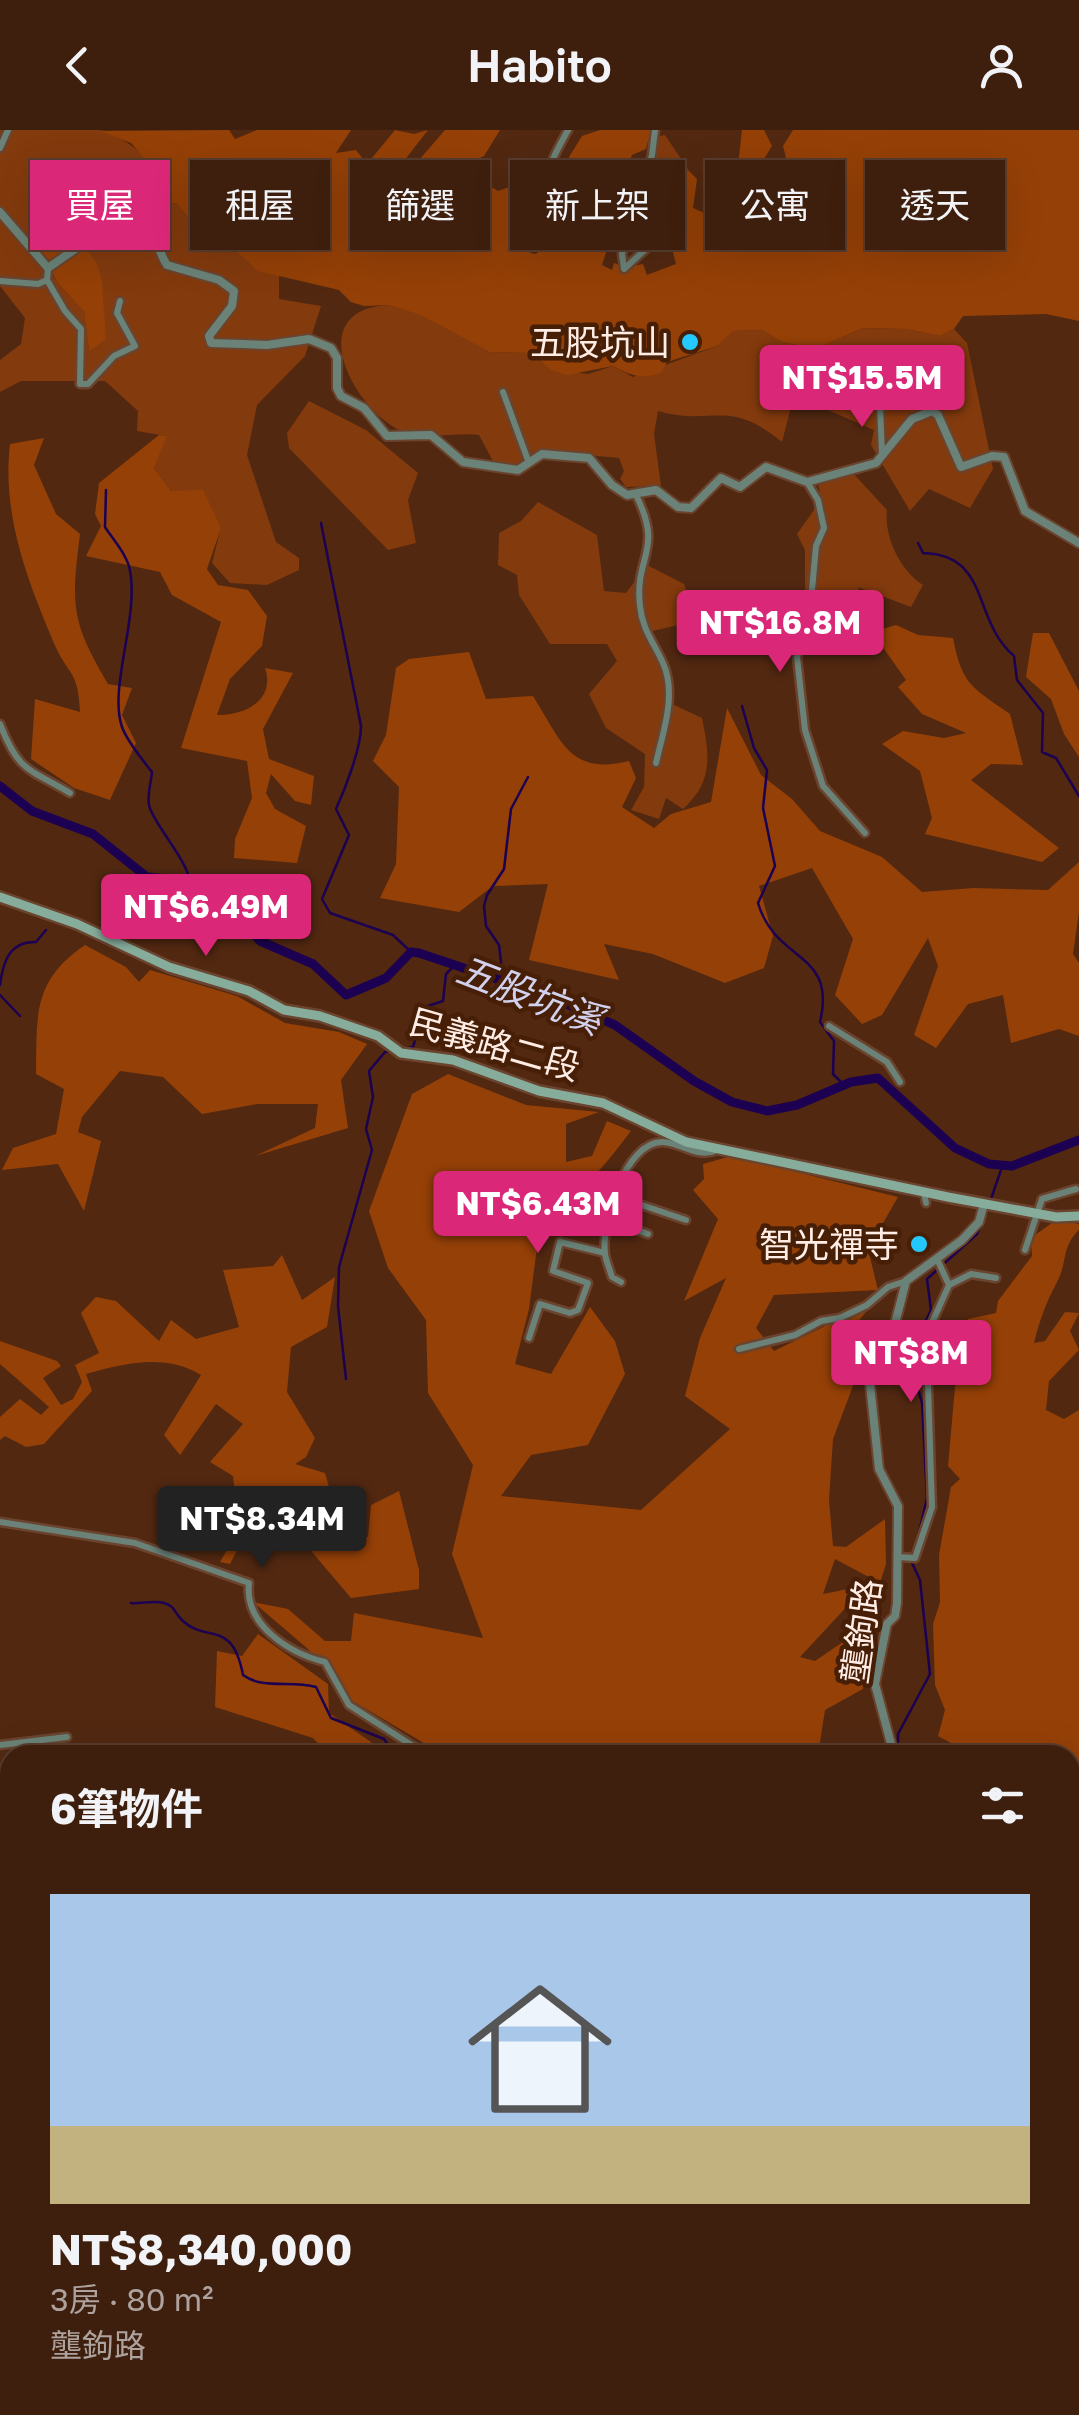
<!DOCTYPE html>
<html lang="zh-TW">
<head>
<meta charset="utf-8">
<style>
	body { margin:0; font-family:"Golos Text","Noto Sans TC",sans-serif; background:#452716; color:#f1f3f6; height:100vh; display:flex; flex-direction:column; font-size:38px; white-space:nowrap }
	* { box-sizing:border-box; margin:0 }
	p { font-size:32px; color:#ada29d }
	.icon { flex:none; width:55px; height:55px; fill:none; stroke:currentColor; stroke-width:2; stroke-linecap:round; stroke-linejoin:round }
	.map { position:relative; flex:1; overflow:hidden }
	.side { position:absolute; left:0px; top:1615px; width:1080px; height:670px; display:flex; flex-direction:column; background:#3e1e0d; border-radius:30px 30px 0 0; box-shadow:0 10px 40px #0002,0 0 0 2px #573c2e }
	.side>* { flex:none }
	.banner { position:absolute; left:30px; top:30px; width:1020px; height:90px; display:flex; gap:20px }
	.price { position:absolute; translate:-50% -85px; padding:0 22px; border-radius:10px; background:#db2777; color:#fff; font-size:32px; line-height:65px; filter:drop-shadow(0 2px 5px #0008) }
	.price::after { content:''; position:absolute; left:50%; top:60px; width:30px; height:22px; margin-left:-15px; background:inherit; clip-path:polygon(0 0,100% 0,50% 100%) }
	.price.active { background:#222; color:#fff }
	ul { padding:0; list-style:none }
	li { display:grid; align-content:center; gap:20px; height:530px; padding:0 50px }
	li span { display:grid; place-items:center; height:310px; border-radius:0px; color:#555 }
	li>.icon { margin-inline-start:auto }
	span .icon { width:180px; height:180px; fill:#fffc; stroke-width:1 }
	li b { font-size:42px }
	h2 { display:flex; justify-content:space-between; align-items:center; height:120px; padding:0 50px; font-size:42px }
	.pill { padding:0 35px; border-radius:0px; background:#3e1e0d; box-shadow:0 10px 40px #0002,0 0 0 2px #573c2e; font-size:35px; line-height:90px }
	.pill.active { background:#db2777; color:#fff }
	header { display:flex; justify-content:space-between; align-items:center; height:130px; padding:0 50px; background:#3e1e0d; font-size:45px; font-weight:600 }
	.map>svg:first-child { display:block }
	.green { fill:#833a0d; fill-rule:evenodd }
	.forest { fill:#954007 }
	.lines { fill:none; stroke-linecap:round; stroke-linejoin:round }
	.stream { stroke:#1c0051; stroke-width:2.5 }
	.river { stroke:#1c0051; stroke-width:9 }
	.minor-casing { stroke:#6a442f; stroke-width:11 }
	.tertiary-casing { stroke:#6a442f; stroke-width:12 }
	.secondary-casing { stroke:#6a442f; stroke-width:14 }
	.minor { stroke:#6a8277; stroke-width:6 }
	.tertiary { stroke:#6a8277; stroke-width:8 }
	.secondary { stroke:#86ad9c; stroke-width:9 }
	.poi-dot { fill:#23c9fe; stroke:#471e06; stroke-width:4 }
	.labels { text-anchor:middle; dominant-baseline:central; stroke-width:9; stroke-linejoin:round; paint-order:stroke }
	.poi-label { font-size:35px; fill:#ffede5; stroke:#471e06; text-anchor:end }
	.street-label { font-size:35px; fill:#ffede5; stroke:#471e06 }
	.water-label { font-size:38px; font-style:italic; fill:#d1d1ed; stroke:#471e06 }
</style>
</head>
<body>
<header><svg class="icon" aria-label="back" viewBox="0 0 24 24"><path d="M15 5l-7 7 7 7"/></svg>Habito<svg class="icon" aria-label="person" viewBox="0 0 24 24"><circle cx="12" cy="8" r="4"/><path d="M4 21q1-7 8-7t8 7"/></svg></header>
<div class="map">
<svg width="1079" height="2285" viewBox="0 0 1079 2285">
	<rect width="100%" height="100%" fill="#522811"/>
	<path class="green" d="M0,0H100C131,10 146,26 165,52L138,72L143,79L176,73L199,98C231,100 242,139 279,143V169L321,176L305,226L257,275L247,325L276,412L299,428V440L267,455L230,453L212,433L221,397L171,361L154,338L166,306L137,301L138,281L105,251H21L0,262V230L21,214L25,188L0,156ZM74,39L76,106L106,210L89,220L84,182L57,152L37,116Z
		M665,5L689,41L675,47L679,63L657,70L651,39L655,7Z
		M389,175L424,186L489,222L531,223L549,239L588,244L613,236L633,247L717,216L732,201L762,200L782,212L815,219L863,198L906,199L940,206L954,199L967,213L993,339L970,378L929,359L910,381L871,315L874,300L814,274L791,277L782,312C727,267 715,297 658,281L654,304L661,356L626,357L620,349L624,341L619,328L545,321L517,336L495,335L479,305C456,302 420,311 401,301C351,277 302,179 389,175Z
		M309,271L366,300L418,343L408,370L416,413L388,420L289,318L287,303Z
		M851,341L887,380C884,407 900,440 923,455L911,477L858,457L865,481L857,488L805,478V420L797,404L821,370L818,353Z
		M538,372L597,405L604,461L626,463L647,435L684,454L696,491L648,502L664,529L672,574L702,588C710,626 713,652 683,679L666,668L659,689L631,680L644,657L645,624L606,598L589,564L617,531L607,514H550L519,465L517,445L498,435L499,403L521,391Z"/>
	<path class="forest" d="M229,0L235,9L257,0H351L336,23L356,20L367,34L395,0L414,4L428,0L404,31L412,38L445,0H500L484,26L463,36L471,57L488,55L498,61L515,55L531,30L548,28L536,61L550,70L548,87L538,93L528,113L530,123L536,124C556,109 562,84 561,61L574,42L569,27L582,6L600,0H651L646,19L632,25L605,104L610,110L602,135L612,140L614,133L626,137L643,134L647,145L676,134L668,104L678,91L676,76L657,70L679,63L675,47L689,41L697,49L693,78L709,85L733,79L742,0H764L772,16L761,34L773,61L778,63C789,48 788,33 783,16L793,0H1079V191L1046,184L963,186L954,199L940,206L906,199L863,198L815,219L782,212L762,200L733,201L717,216L667,232L661,243C641,249 631,246 613,236L567,245L549,239L531,223L489,222L423,186L389,175L364,176L351,172L339,160L258,141L234,119L224,121L211,99H199L176,73L138,78L165,52L131,13L100,1Z
		M74,38L76,106L97,133L102,151L106,210L89,221L84,182L57,152L35,107L63,40Z
		M159,305L167,306L154,338L171,361L203,360L221,398L207,439L218,455L248,460L267,486L262,516L230,549L217,585C244,586 276,570 265,538L293,543L263,599L269,629L314,646L311,675L295,671L271,644L266,663L275,679L306,696L297,733L234,728L235,709L252,668L247,631L181,618L221,492L172,465L160,442L86,426L101,396L95,384L99,353Z
		M44,308L34,335L56,384L80,404C71,476 71,491 108,554L132,558L122,585L136,613L110,670L74,658L31,629L35,569L80,582C78,538 68,547 53,511C26,447 2,384 10,314Z
		M896,495L918,505L953,508C962,555 972,557 1010,584L1023,635L991,634L971,650L1059,718L1042,732L925,704L932,688L920,641L882,614L903,601L944,608L966,603L922,584L898,557L906,550L872,502Z
		M1033,503H1049L1079,561V627L1064,604L1051,569L1026,547Z
		M469,522L486,569L533,566C561,610 569,646 629,631L636,648L622,677L654,698L671,684L711,672L727,578L761,645L792,669L820,701L882,727L922,762L973,758L1048,760L1079,732V782L1073,824L1079,833V906L1059,899L1011,913L1003,865L968,874L936,918L914,905L938,836L928,808L882,885L862,894L835,865L853,809L812,738L759,756L773,806L764,838L725,853L653,824L604,814L619,850L529,830L548,754L493,756L459,782L380,768L396,734L399,657L373,631L386,605L396,538L409,529Z
		M85,815L126,837L139,852L150,840L237,866L285,893L339,902L367,914L341,950L348,998L255,1026L315,998L318,974H258L202,984L163,947L120,941L82,987L78,1002L101,1011L84,1081L58,1034L2,1040L13,1018L56,1004L64,959L36,944C37,886 32,851 85,815Z
		M448,944L526,975L599,982L566,994V1032L592,1026L607,991L631,1001C604,1036 581,1067 541,1086L529,1179L515,1234L551,1244L590,1177L615,1211L625,1244L588,1315L531,1325L501,1366L641,1380L730,1299L685,1266L700,1208L726,1148L684,1171L718,1089L693,1060L704,1049L703,1034L731,1026L898,1067L868,1119L878,1160L774,1165L756,1198L774,1221L874,1172L846,1206L853,1256L833,1309L829,1370L833,1416L846,1417L885,1389L886,1434L880,1453L835,1429L823,1464L853,1458L851,1472L800,1527L815,1531L856,1503L863,1559L825,1580L818,1625H444L351,1570L308,1519L253,1472L288,1479L325,1511H351L354,1483L483,1508L452,1424L473,1335L428,1263L426,1190L388,1138L369,1081L412,964Z
		M1056,1090L1079,1094V1100C1061,1117 1068,1132 1057,1152C1046,1173 1040,1189 1034,1213L1045,1211L1065,1182L1079,1183L1070,1201L1079,1220L1049,1251L1046,1280L1064,1289L1079,1280V2066L1070,2065V1625H973L938,1606L945,1580L935,1555L933,1494L940,1472L939,1425L951,1357L960,1349L948,1336L955,1257L975,1217L958,1207L968,1189L996,1183L998,1171L1032,1126L1031,1108Z
		M282,1125L302,1170L335,1147L327,1197L291,1217L287,1262L315,1308L306,1327L295,1334L325,1343C334,1371 335,1401 368,1407L371,1375L399,1361L419,1440V1459L351,1468L256,1356L245,1405L230,1434L220,1432L239,1399L233,1346L210,1332L243,1294L216,1274L180,1325L164,1305L201,1245C166,1223 124,1233 86,1244L92,1261L44,1314L26,1317L5,1306L0,1310V1287L20,1269L41,1285L49,1277L0,1234V1211L57,1231L61,1236L43,1248L61,1275L73,1269L82,1252L75,1235L99,1223L81,1183L96,1167L116,1171L159,1211L171,1190L196,1209L239,1197L223,1140L273,1136Z
		M258,1504L328,1554L329,1583L371,1612L380,1625H329L313,1608L215,1577L217,1521L242,1526Z
		M1070,2139L1079,2147V2285H575L565,2275H1070Z"/>
	<g class="lines">
		<path class="stream" d="M549,69C541,49 546,32 557,14
			M106,360L105,397C114,411 124,420 129,436C141,484 108,557 122,597C128,613 142,629 152,642C151,653 147,665 149,675C152,692 185,726 191,753
			M321,393L361,596C361,618 346,657 336,679L349,705L322,769L330,783L393,805L411,822
			M918,413L923,423C991,425 971,489 1014,526L1017,550L1043,583L1042,622L1056,628L1079,666
			M742,576L754,618L767,640L763,678L775,736L758,773C776,834 837,820 820,892L834,911L833,944L844,955
			M503,850L499,815L486,796L484,776L487,765L504,739L511,679L528,647
			M0,855C3,831 10,811 36,812L46,800
			M0,865L20,886
			M401,919L413,917L425,877L443,871L446,844L453,837
			M991,1069L1002,1037
			M346,1249L338,1176L339,1137L372,1020L366,999L373,967L369,941L385,922L393,921
			M131,1473C141,1474 154,1470 164,1473C175,1476 174,1482 181,1489C206,1515 232,1487 243,1545C263,1560 291,1550 316,1557L331,1588L384,1609L395,1625
			M898,1625V1604L930,1544L920,1450L912,1433L927,1368L922,1273L909,1228L931,1180L927,1149L977,1104L989,1077
			M1070,2131L1079,2140"/>
		<path class="river" d="M0,656L32,681L93,704L147,747L179,750L221,769L260,811L313,834L346,865L386,848L411,822L419,823L553,868L615,895L694,951L732,972L767,981L797,975L851,952L878,948L955,1018L989,1034L1012,1036L1079,1010"/>
		<g class="minor-casing">
			<path id="minor" d="M0,18L8,0
				M560,84C540,47 549,35 568,0
				M648,117L624,139L622,124L652,25L655,0
				M47,150L65,181L81,199L80,254H88L114,226L135,216L117,183L120,171
				M0,151L38,154L47,150L48,138
				M860,261L880,276L882,324
				M503,262L529,333
				M807,352L818,370L824,398L816,416L809,493L797,527L805,600L823,656L865,703
				M635,363C665,422 634,424 640,476C642,499 654,513 663,533C677,564 663,602 656,633
				M0,594C19,643 30,639 70,663
				M829,896L887,932L900,952
				M924,1063L926,1073
				M615,1066L686,1090
				M580,1079L648,1104
				M1025,1120L1042,1069L1076,1059
				M621,1152L612,1147C610,1140 606,1131 605,1124C601,1093 625,1011 663,1012C683,1013 697,1029 717,1020
				M949,1155L971,1144L996,1148
				M529,1208L540,1174L570,1183L578,1180L588,1153L553,1141L560,1112L605,1123
				M739,1219L795,1205L821,1191L840,1188L867,1175L888,1157L906,1151
				M0,1392L135,1413L249,1453C244,1495 289,1523 325,1532L349,1575L427,1625
				M897,1427L915,1428L932,1377L928,1255L916,1228L949,1155L937,1129
				M0,1615L67,1607
				M0,1681L10,1679
				M0,1901L10,1899
				M396,2285L397,2275
				M481,2285L485,2275"/>
		</g>
		<g class="tertiary-casing">
			<path id="tertiary" d="M0,82L48,138C66,126 129,77 145,92C157,102 158,123 167,135L219,150L234,161L232,176L209,206L211,213L267,215L309,209L331,218L337,228V258L341,266L364,278L387,306L431,305L463,332L518,340L542,324L589,328L612,355L627,365L656,360L678,377L691,378L721,348L740,357L766,337L807,352L876,333L912,289L932,281L938,285L961,337L992,326L1004,327L1025,381L1079,413
				M894,1625L875,1554L887,1494L895,1486L897,1473L898,1376L879,1339L869,1245L888,1221L906,1151L962,1110L979,1092L984,1074
				M1070,2116L1079,2124
				M211,2275L221,2285
				M253,2285H267"/>
		</g>
		<g class="secondary-casing">
			<path id="secondary" d="M0,767L77,794L169,837L249,861L284,880L320,886L378,906L401,923L453,930L539,961L603,973L686,1012L948,1067L1056,1087L1079,1086
				M0,1742L10,1790
				M128,2285L130,2275"/>
		</g>
		<use href="#minor" class="minor"/>
		<use href="#tertiary" class="tertiary"/>
		<use href="#secondary" class="secondary"/>
	</g>
	<g class="poi-dot">
		<circle cx="690" cy="212" r="10"/>
		<circle cx="919" cy="1114" r="10"/>
	</g>
	<g class="labels">
		<g class="poi-label">
			<text x="670" y="212">五股坑山</text>
			<text x="899" y="1114">智光禪寺</text>
		</g>
		<g class="street-label">
			<text transform="translate(495 914) rotate(16)">民義路二段</text>
			<text transform="translate(861 1501) rotate(-82)">壟鉤路</text>
		</g>
		<g class="water-label">
			<text transform="translate(530 864) rotate(21)">五股坑溪</text>
		</g>
	</g>
</svg>
<b class="price" style="left:862px;top:300px">NT$15.5M</b>
<b class="price" style="left:780px;top:545px">NT$16.8M</b>
<b class="price" style="left:206px;top:829px">NT$6.49M</b>
<b class="price" style="left:538px;top:1126px">NT$6.43M</b>
<b class="price" style="left:911px;top:1275px">NT$8M</b>
<b class="price active" style="left:262px;top:1441px">NT$8.34M</b>
<div class="banner">
<a class="pill active">買屋</a>
<a class="pill">租屋</a>
<a class="pill">篩選</a>
<a class="pill">新上架</a>
<a class="pill">公寓</a>
<a class="pill">透天</a>
</div>
<section class="side">
<h2>6筆物件<svg class="icon" aria-label="filters" viewBox="0 0 24 24"><path d="M4 7h16M4 17h16"/><circle cx="9" cy="7" r="2"/><circle cx="15" cy="17" r="2"/></svg></h2>
<ul>
<li><span style="background:linear-gradient(#a9c7e8 75%,#c2b280 0)"><svg class="icon" aria-label="home" viewBox="0 0 24 24"><path d="M3 11l9-7 9 7M6 9v11h12V9"/></svg></span><div><b>NT$8,340,000</b><p>3房 · 80 m²</p><p>壟鉤路</p></div></li>
</ul>
</section>
</div>
</body>
</html>
